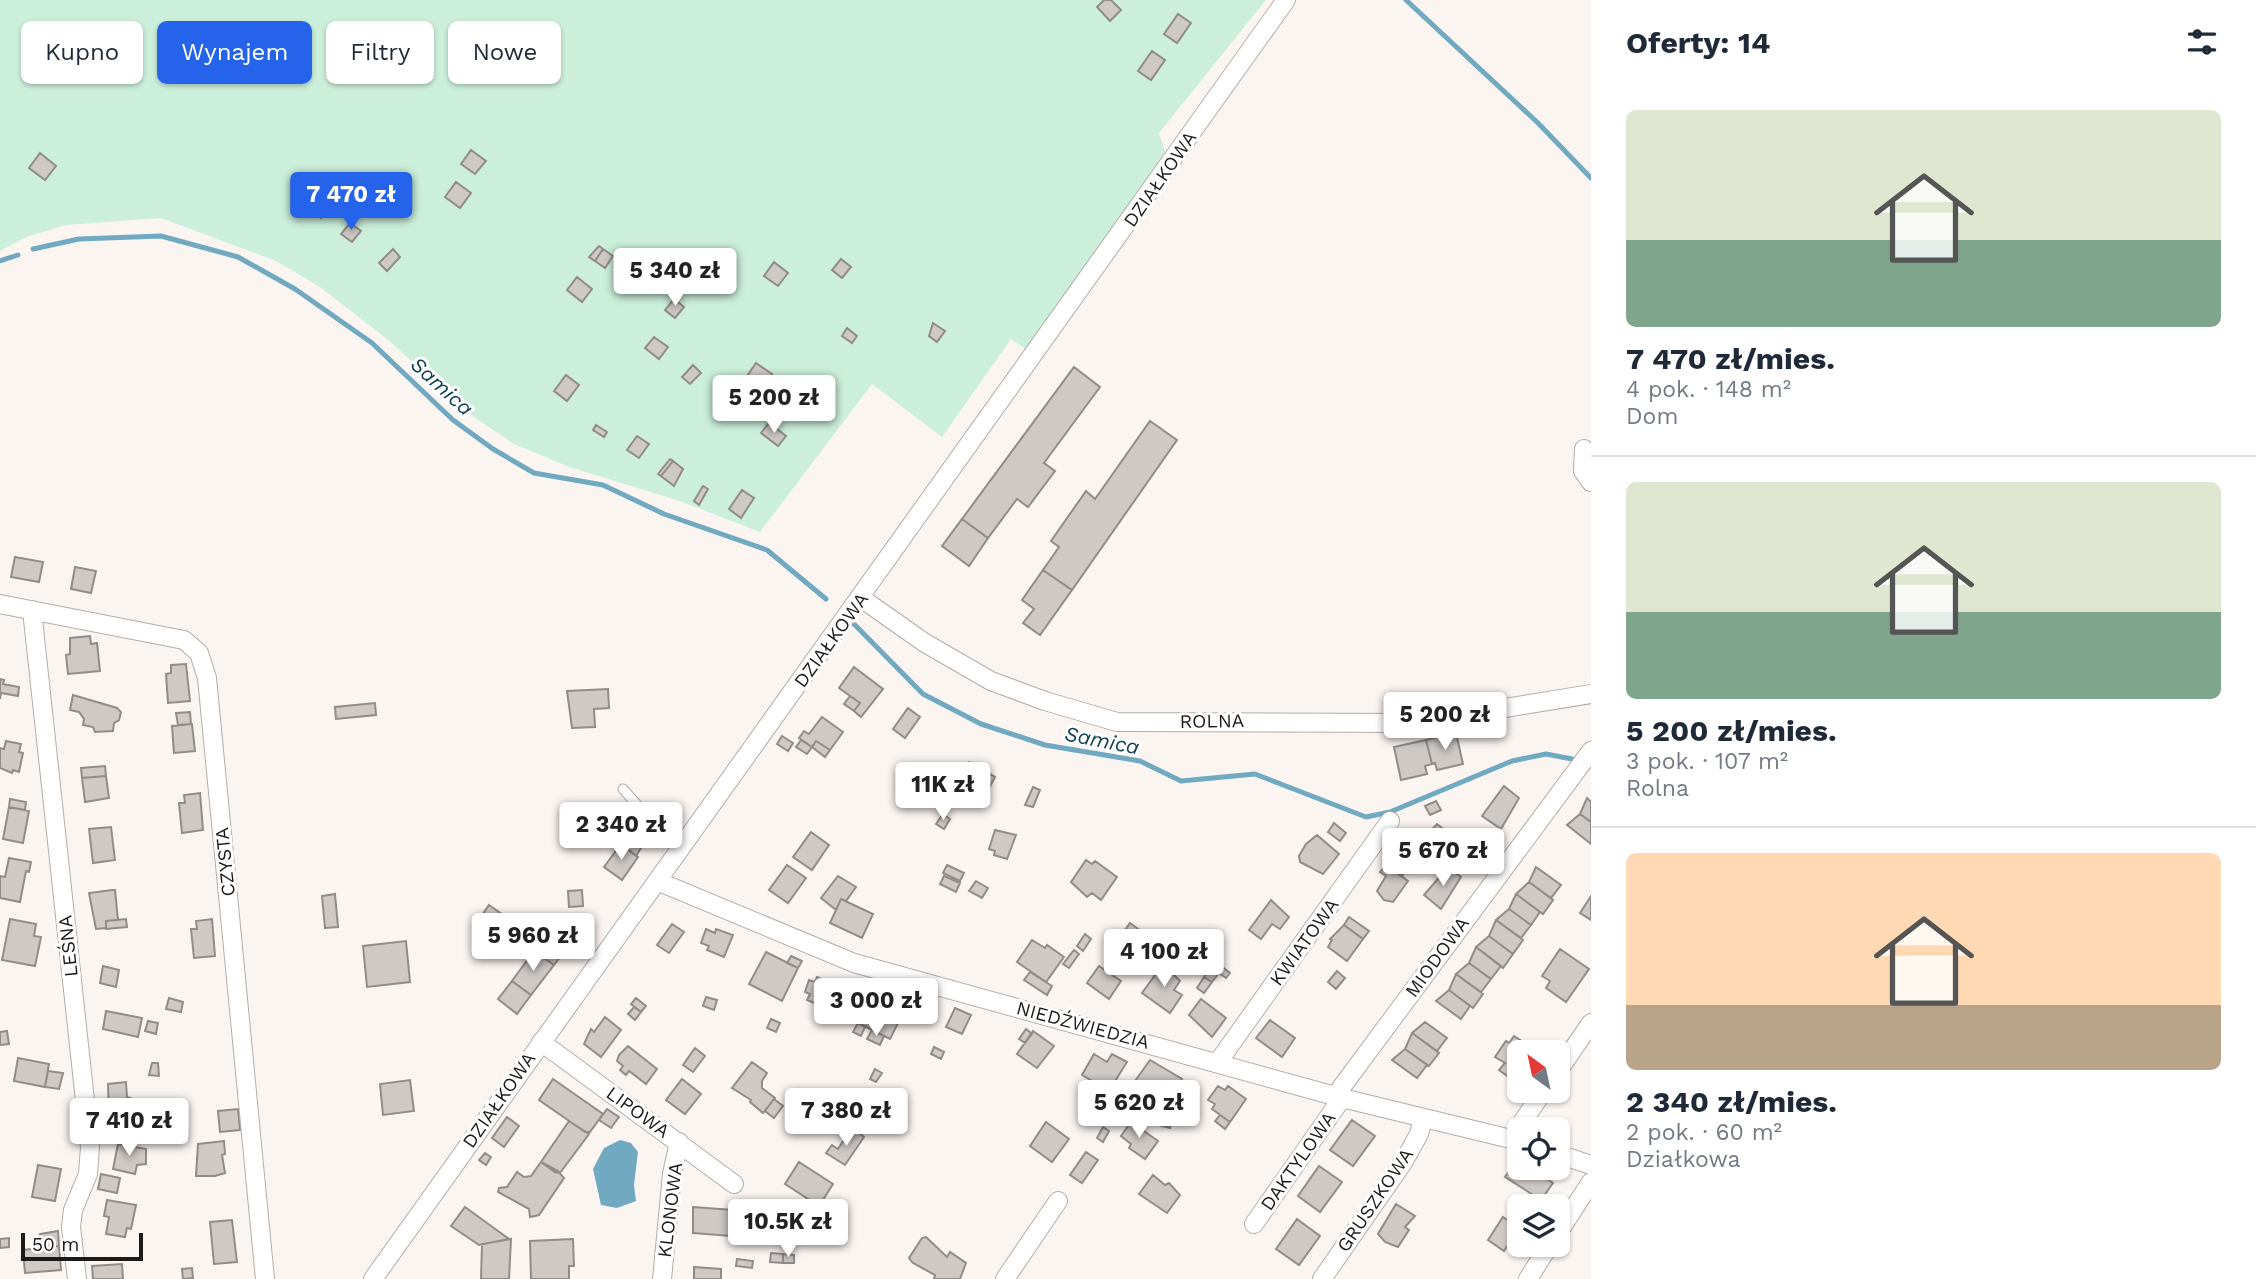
<!DOCTYPE html>
<html lang="pl">
<head>
<meta charset="utf-8">
<style>
	body { margin:0; font-family:"Work Sans",sans-serif; background:#f2f2f3; color:#1f2937; height:100vh; display:flex; flex-direction:column; font-size:26px; white-space:nowrap }
	* { box-sizing:border-box; margin:0 }
	p { font-size:23px; color:#747a83 }
	.icon { flex:none; width:38px; height:38px; fill:none; stroke:currentColor; stroke-width:2; stroke-linecap:round; stroke-linejoin:round }
	.map { position:relative; flex:1; overflow:hidden }
	.side { display:flex; flex-direction:column; background:#fff; width:665px }
	.side>* { flex:none }
	.guide { position:absolute; left:21px; top:21px; width:665px; height:63px; display:flex; gap:14px }
	.needle { width:46px; rotate:327deg }
	.controls { position:absolute; left:1507px; top:1040px; display:grid; gap:14px }
	.controls a { display:grid; place-items:center; width:63px; height:63px; border-radius:10px; background:#fff; box-shadow:0 2px 5px #0004; font-size:35px }
	.scale { position:absolute; left:21px; bottom:18px; width:122px; box-sizing:border-box; padding-left:7px; border:4px solid #1c1a19; border-top:0; font-size:19px; line-height:24px; white-space:nowrap; color:#1c1a19; -webkit-text-stroke:5px #fff; paint-order:stroke }
	.price { position:absolute; translate:-50% -60px; padding:0 16px; border-radius:7px; background:#fff; color:#222; font-size:23px; line-height:46px; filter:drop-shadow(0 2px 4px #0008) }
	.price::after { content:''; position:absolute; left:50%; top:42px; width:21px; height:16px; margin-left:-10px; background:inherit; clip-path:polygon(0 0,100% 0,50% 100%) }
	.price.selected { background:#2563eb; color:#fff }
	ul { padding:0; list-style:none }
	li { display:grid; align-content:center; gap:14px; height:371px; padding:0 35px }
	li+li { border-top:2px solid #e0e1e3 }
	li span { display:grid; place-items:center; height:217px; border-radius:10px; color:#555 }
	li>.icon { margin-inline-start:auto }
	span .icon { width:126px; height:126px; fill:#fffc; stroke-width:1 }
	li b { font-size:30px }
	h2 { display:flex; justify-content:space-between; align-items:center; height:84px; padding:0 35px; font-size:30px }
	.chip { padding:0 24px; border-radius:10px; background:#fff; box-shadow:0 2px 5px #0004; font-size:24px; line-height:63px }
	.chip.selected { background:#2563eb; color:#fff }
	main { display:flex; flex:1; min-height:0 }
	.map>svg:first-child { display:block }
	.green { fill:#cbefdb }
	.water { fill:#71a9c1 }
	.lines { fill:none; stroke-linecap:round; stroke-linejoin:round }
	.stream { stroke:#71a9c1; stroke-width:5 }
	.building { fill:#cfc9c6; stroke:#918c89; stroke-width:2 }
	.lane-casing { stroke:#b3adaa; stroke-width:11 }
	.street-casing { stroke:#b3adaa; stroke-width:20 }
	.lane { stroke:#fff; stroke-width:9 }
	.street { stroke:#fff; stroke-width:18 }
	.labels { text-anchor:middle; dominant-baseline:central; stroke-width:6; stroke-linejoin:round; paint-order:stroke }
	.street-label { font-size:19px; fill:#1c1a19; stroke:#fff }
	.water-label { font-size:21px; font-style:italic; fill:#0e4052; stroke:#fff }
</style>
</head>
<body>
<main>
<div class="map">
<svg width="1591" height="1279" viewBox="0 0 1591 1279">
	<rect width="100%" height="100%" fill="#fbf5f2"/>
	<path class="green" d="M0,0H1266L1159,133L1167,157L1028,351L1011,339L942,437L872,384L760,532L680,501L569,467L514,444L474,417L387,339L320,287L276,261L161,218L66,225L26,237L0,251Z"/>
	<path class="water" d="M620,1140L631,1143L638,1152L634,1185L636,1201L617,1208L601,1205L593,1169L604,1148Z"/>
	<g class="lines">
		<path class="stream" d="M1406,0L1538,123L1591,178
			M33,249L79,239L161,236L238,257L295,289L372,343L453,420L493,449L534,473L603,485L664,514L767,550L826,599
			M0,261L18,255
			M854,624L923,694L981,724L1045,745L1140,761L1181,781L1255,774L1366,817L1390,812L1512,761L1546,754L1572,759"/>
	</g>
	<path class="building" d="M1104,0H1111L1121,10L1110,21L1097,7Z
		M1178,14L1191,23L1177,43L1164,34Z
		M1152,51L1165,60L1151,80L1138,71Z
		M471,150L486,161L475,174L461,164Z
		M40,153L56,166L45,180L29,168Z
		M456,182L471,193L460,208L445,197Z
		M320,196L331,205L321,218L310,208Z
		M350,223L361,231L352,242L341,234Z
		M599,246L603,249L595,261L589,257Z
		M393,249L400,257L387,271L379,263Z
		M603,249L613,256L605,268L595,261Z
		M841,259L851,267L842,278L832,270Z
		M774,262L788,273L778,286L764,276Z
		M633,269L643,276L632,291L622,284Z
		M577,277L592,289L582,302L567,290Z
		M674,299L684,307L675,318L665,310Z
		M933,323L945,331L937,342L929,336Z
		M847,328L857,336L852,343L842,336Z
		M654,337L668,347L659,359L645,348Z
		M756,363L772,374L762,387L747,376Z
		M693,365L701,373L690,384L682,377Z
		M1074,367L1100,387L1044,463L1055,471L1028,507L1017,499L988,538L962,519Z
		M566,375L579,385L567,401L554,391Z
		M790,387L801,399L790,411L778,399Z
		M729,390L744,401L735,412L720,401Z
		M1150,421L1177,440L1072,590L1043,570L1059,547L1051,541L1086,491L1095,499Z
		M769,423L786,436L778,446L761,433Z
		M596,425L607,432L604,437L593,430Z
		M637,436L649,444L639,458L627,450Z
		M670,459L673,461L661,476L658,474Z
		M673,461L683,469L674,486L661,476Z
		M703,486L708,489L699,505L694,501Z
		M742,490L754,498L741,518L729,509Z
		M962,519L988,538L969,566L942,546Z
		M15,557L43,562L39,582L11,577Z
		M75,567L96,571L91,593L71,589Z
		M1043,570L1072,590L1040,635L1023,623L1034,609L1022,600Z
		M90,636L91,644L97,643L100,671L68,674L66,655L70,654V638Z
		M186,664L190,701L168,703L166,674L171,673V665Z
		M854,667L883,689L861,717L854,711L860,703L839,688Z
		M0,679L4,680L3,684L19,687L18,696L1,693L0,699Z
		M608,689L609,708L594,709L595,727L572,728L567,691Z
		M73,695L117,708L121,712L119,720L114,723L113,731L95,732L93,727L83,725L84,719L79,712L70,710Z
		M850,696L860,703L854,711L844,704Z
		M375,703L376,715L336,719L335,707Z
		M908,708L920,717L905,738L893,729Z
		M190,712L191,724L178,725L176,713Z
		M822,717L843,732L830,750L816,741L812,747L799,738L804,731L809,734Z
		M192,724L195,751L174,753L172,726Z
		M1456,733L1463,764L1437,770L1435,763L1432,764L1426,740Z
		M782,736L793,743L788,751L777,744Z
		M801,740L812,747L807,754L796,747Z
		M1426,740L1432,764L1425,766L1427,774L1401,780L1394,747Z
		M6,741L21,744L19,752L23,753L19,772L13,770L12,773L0,768V748L4,749Z
		M816,741L830,750L825,757L812,747Z
		M969,762L995,777L984,798L973,792L977,785L961,776Z
		M105,766L106,776L82,778L81,768Z
		M106,776L109,798L85,802L82,778Z
		M1504,786L1519,798L1501,829L1482,816Z
		M1033,787L1040,790L1033,807L1025,805Z
		M200,793L203,830L182,833L179,803H185L184,795Z
		M1587,798L1591,802V822L1580,814Z
		M10,799L26,802L25,810L9,807Z
		M1436,801L1441,810L1430,815L1425,806Z
		M9,807L29,811L23,843L3,839Z
		M943,814L950,819L944,829L936,824Z
		M1580,814L1591,822V844L1567,825Z
		M1334,823L1346,833L1340,841L1328,832Z
		M1437,824L1447,832L1433,848L1423,839Z
		M111,827L115,860L93,863L89,829Z
		M995,830L1016,835L1007,859L994,855L995,851L989,849Z
		M811,832L829,845L812,870L793,857Z
		M1317,835L1339,854L1323,874L1300,862L1299,856L1306,844Z
		M626,837L641,848L636,856L621,844Z
		M621,844L638,857L622,880L604,867Z
		M1395,857L1409,867L1402,876L1386,865Z
		M9,858L31,862L29,872L26,871L20,902L0,898V876L5,877Z
		M1086,860L1092,864L1095,861L1117,877L1101,900L1092,893L1087,897L1071,882Z
		M787,865L806,878L788,903L769,890Z
		M947,865L964,873L960,881L943,873Z
		M1386,865L1408,881L1393,902L1384,900L1377,891L1386,876L1380,872Z
		M1448,867L1461,877L1441,909L1424,895Z
		M1536,867L1561,885L1551,898L1529,882Z
		M838,876L856,887L846,901L841,899L836,910L821,898Z
		M944,876L960,883L956,892L940,884Z
		M976,881L988,888L982,898L969,891Z
		M1529,882L1553,900L1543,914L1516,894Z
		M112,890H115L118,920L106,921V928L96,929L89,893Z
		M582,890L583,906L569,907L568,891Z
		M335,894L338,927L325,928L322,896Z
		M1516,894L1540,912L1531,925L1509,909Z
		M1591,896V920L1580,913Z
		M841,899L873,914L862,938L830,923Z
		M1271,900L1289,917L1280,929L1272,924L1261,939L1249,930Z
		M489,905L519,926L506,944L476,924Z
		M1509,909L1531,925L1521,938L1496,920Z
		M1349,917L1369,931L1363,939L1344,925Z
		M10,919L36,924L34,936L41,937L35,966L2,960Z
		M126,919L127,927L106,929V921Z
		M212,919L215,956L194,958L191,929H197L196,921Z
		M1496,920L1523,940L1513,954L1489,936Z
		M1130,923L1148,936L1128,966L1109,953Z
		M672,924L684,932L669,953L657,945Z
		M1344,925L1363,939L1347,961L1328,947L1332,940L1330,939Z
		M706,929L715,933L716,929L733,935L724,957L707,950L709,946L701,943Z
		M1085,934L1091,939L1083,951L1077,946Z
		M1489,936L1513,954L1503,968L1476,947Z
		M544,937L564,952L554,965L534,951Z
		M1032,940L1045,948L1047,945L1064,957L1046,982L1017,962Z
		M406,941L410,982L367,987L363,946Z
		M1476,947L1501,966L1491,979L1469,963Z
		M1560,949L1589,969L1566,1002L1546,988L1550,981L1542,976Z
		M1074,950L1079,954L1069,968L1063,964Z
		M534,951L554,965L531,995L512,981Z
		M766,952L798,968L782,1001L749,984Z
		M791,956L802,961L798,968L787,963Z
		M1216,962L1230,973L1226,978L1219,973L1212,982L1204,977Z
		M1469,963L1491,979L1481,992L1456,974Z
		M1163,964L1180,981L1174,990L1182,995L1170,1013L1142,993Z
		M103,966L119,970L116,987L100,983Z
		M1099,966L1121,981L1109,999L1087,983Z
		M1337,971L1345,978L1336,989L1328,982Z
		M1030,972L1052,986L1047,995L1024,980Z
		M1456,974L1483,994L1473,1008L1449,990Z
		M817,977L845,989L836,1012L807,1000L810,994L805,992L809,980L815,982Z
		M1204,977L1212,982L1204,993L1197,988Z
		M512,981L531,995L517,1014L498,999Z
		M1449,990L1470,1006L1461,1019L1436,1001Z
		M706,997L717,1000L714,1010L703,1006Z
		M169,998L183,1002L181,1012L166,1009Z
		M636,998L646,1006L641,1012L631,1004Z
		M869,999L880,1004L879,1007L901,1017L890,1039L858,1023Z
		M1201,999L1226,1018L1212,1037L1189,1015Z
		M634,1007L641,1012L635,1020L628,1014Z
		M955,1008L971,1015L962,1034L946,1027Z
		M106,1011L142,1018L138,1037L103,1029Z
		M605,1017L621,1030L601,1057L584,1044L591,1029L594,1032Z
		M771,1019L780,1023L776,1032L767,1028Z
		M1270,1020L1295,1038L1282,1057L1256,1038Z
		M148,1021L158,1023L156,1034L145,1031Z
		M1425,1022L1447,1038L1437,1051L1412,1033Z
		M858,1023L865,1027L861,1036L853,1032Z
		M1026,1029L1032,1034L1025,1043L1019,1039Z
		M872,1030L884,1036L880,1045L867,1039Z
		M7,1031L9,1044L0,1045V1032Z
		M1033,1031L1054,1046L1037,1068L1017,1054Z
		M1412,1033L1439,1053L1429,1066L1405,1049Z
		M1514,1036L1537,1051L1519,1052V1071L1513,1080L1499,1070L1505,1063L1495,1057L1506,1041L1509,1043Z
		M628,1046L657,1069L646,1084L629,1071L626,1075L620,1070L623,1066L617,1061L619,1055Z
		M934,1047L944,1052L941,1059L931,1054Z
		M695,1048L705,1056L693,1072L683,1065Z
		M1405,1049L1427,1065L1417,1078L1392,1060Z
		M1094,1054L1107,1062L1112,1054L1127,1062L1109,1091L1082,1075Z
		M18,1058L49,1064L45,1087L14,1081Z
		M1150,1060L1182,1079L1168,1107L1135,1081Z
		M752,1062L767,1073L762,1081V1088L775,1098L763,1113L750,1102L751,1100L732,1088Z
		M152,1063H158L159,1076L149,1075Z
		M875,1069L882,1073L876,1082L870,1079Z
		M48,1071L63,1073L59,1089L45,1087Z
		M553,1079L603,1114L590,1132H585L539,1100Z
		M682,1079L701,1094L685,1114L666,1100Z
		M410,1080L414,1111L383,1115L380,1084Z
		M126,1082L127,1097L135,1100L134,1116L109,1118L108,1084Z
		M1218,1086L1225,1090L1228,1086L1246,1099L1230,1122L1212,1109L1215,1104L1208,1100Z
		M774,1099L783,1106L774,1118L765,1111Z
		M238,1109L240,1130L220,1132L218,1111Z
		M607,1109L619,1117L611,1128L599,1120Z
		M1220,1115L1230,1122L1225,1129L1215,1121Z
		M1161,1116L1172,1119L1170,1128L1159,1125Z
		M507,1117L519,1126L504,1147L492,1138Z
		M1352,1120L1375,1136L1353,1166L1330,1150Z
		M569,1121L589,1134L560,1173L555,1172L541,1162Z
		M1046,1122L1069,1139L1052,1162L1030,1146Z
		M1131,1122L1158,1141L1145,1159L1129,1148L1131,1144L1121,1136Z
		M152,1123L164,1124L163,1136L150,1134Z
		M187,1125L188,1138L176,1139L174,1126Z
		M1103,1127L1109,1131L1103,1142L1097,1138Z
		M858,1132L864,1137L845,1165L826,1153L832,1145L838,1149L847,1135Z
		M224,1141L225,1154L222,1155L225,1173L215,1176H196L198,1144Z
		M118,1144L146,1149V1164L137,1165L135,1174L113,1169Z
		M1086,1152L1098,1160L1082,1183L1070,1175Z
		M485,1153L491,1157L486,1165L479,1160Z
		M1517,1159L1519,1167H1529L1553,1183L1541,1200L1505,1177Z
		M541,1162L558,1171L564,1178L539,1215L530,1217L529,1209L498,1192L499,1188L507,1187L517,1172L524,1177L531,1176Z
		M799,1162L833,1184L819,1206L785,1184Z
		M38,1165L61,1169L55,1201L32,1197Z
		M1319,1166L1342,1182L1320,1212L1298,1196Z
		M101,1174L120,1178L117,1193L98,1189Z
		M1153,1175L1165,1185L1169,1183L1180,1195L1167,1213L1139,1194Z
		M107,1200L136,1205L131,1229L127,1228L125,1237L106,1234L109,1217L104,1216Z
		M1396,1204L1415,1216L1405,1227L1409,1230L1398,1247L1385,1242L1378,1234Z
		M465,1207L509,1239L479,1245L451,1226Z
		M693,1207L733,1210L731,1236L693,1233Z
		M732,1216L743,1217L741,1240H730Z
		M1503,1217L1519,1228V1235L1517,1238L1514,1236L1504,1251L1488,1240Z
		M1297,1219L1320,1236L1299,1265L1276,1249Z
		M232,1220L237,1262L214,1264L210,1222Z
		M58,1231L59,1246L45,1248L40,1234Z
		M926,1237L947,1257L950,1252L966,1263L960,1279H934L935,1275L913,1263L909,1258L922,1238Z
		M9,1238V1247L0,1248V1239Z
		M511,1239L509,1279H481L482,1244Z
		M573,1239L574,1266H569V1279H531L530,1241Z
		M59,1246L61,1270L25,1273L23,1250Z
		M771,1253L783,1254V1263L770,1262Z
		M783,1254L794,1255V1263H783Z
		M737,1259L753,1261L752,1268L736,1266Z
		M122,1264L123,1279H93L92,1266Z
		M694,1267L721,1269V1279H694Z
		M192,1268L193,1278L183,1279L182,1269Z"/>
	<g class="lines">
		<g class="lane-casing">
			<path id="lane" d="M623,789L678,851"/>
		</g>
		<g class="street-casing">
			<path id="street" d="M1584,449L1583,471L1591,482
				M861,598L925,643L991,681L1045,701L1117,722L1412,723L1591,694
				M0,604L184,640L199,653L207,678L265,1279
				M32,610L90,1147L88,1174L73,1210L71,1227L77,1279
				M657,881L854,963L1342,1098L1519,1141
				M541,1042L734,1184
				M1218,1062L1390,821
				M1558,1071L1591,1023
				M1335,1096L1591,751
				M1511,1139L1544,1090
				M1558,1154L1591,1165
				M1254,1224L1342,1098
				M1558,1233L1591,1182
				M373,1279L1286,0
				M662,1279L672,1174L679,1142
				M1005,1279L1058,1201
				M1322,1279L1404,1161L1419,1134L1423,1119
				M1528,1279L1550,1244"/>
		</g>
		<use href="#lane" class="lane"/>
		<use href="#street" class="street"/>
	</g>
	<g class="labels">
		<g class="street-label">
			<text transform="translate(1160 179) rotate(-55)">DZIAŁKOWA</text>
			<text transform="translate(831 640) rotate(-54)">DZIAŁKOWA</text>
			<text transform="translate(1212 721) rotate(-1)">ROLNA</text>
			<text transform="translate(225 862) rotate(-96)">CZYSTA</text>
			<text transform="translate(1304 942) rotate(-54)">KWIATOWA</text>
			<text transform="translate(68 946) rotate(-96)">LEŚNA</text>
			<text transform="translate(1437 957) rotate(-54)">MIODOWA</text>
			<text transform="translate(1083 1025) rotate(15)">NIEDŹWIEDZIA</text>
			<text transform="translate(499 1100) rotate(-55)">DZIAŁKOWA</text>
			<text transform="translate(638 1112) rotate(36)">LIPOWA</text>
			<text transform="translate(1298 1161) rotate(-55)">DAKTYLOWA</text>
			<text transform="translate(1375 1200) rotate(-56)">GRUSZKOWA</text>
			<text transform="translate(670 1210) rotate(-83)">KLONOWA</text>
		</g>
		<g class="water-label">
			<text transform="translate(442 386) rotate(42)">Samica</text>
			<text transform="translate(1102 740) rotate(11)">Samica</text>
		</g>
	</g>
</svg>
<div class="controls">
<a><svg class="needle" viewBox="-14 -14 28 28"><path d="M0-13l5 13h-10z" fill="#e53935"/><path d="M0 13l5-13h-10z" fill="#747a83"/></svg></a>
<a><svg class="icon" aria-label="locate" viewBox="0 0 24 24"><circle cx="12" cy="12" r="6"/><path d="M12 2v4M12 18v4M2 12h4M18 12h4"/></svg></a>
<a><svg class="icon" aria-label="layers" viewBox="0 0 24 24"><path d="M12 4l9 5-9 5-9-5zM3 14l9 5 9-5"/></svg></a>
</div>
<div class="scale">50 m</div>
<b class="price selected" style="left:351px;top:232px">7 470 zł</b>
<b class="price" style="left:675px;top:308px">5 340 zł</b>
<b class="price" style="left:774px;top:435px">5 200 zł</b>
<b class="price" style="left:1445px;top:752px">5 200 zł</b>
<b class="price" style="left:943px;top:822px">11K zł</b>
<b class="price" style="left:621px;top:862px">2 340 zł</b>
<b class="price" style="left:1443px;top:888px">5 670 zł</b>
<b class="price" style="left:533px;top:973px">5 960 zł</b>
<b class="price" style="left:1164px;top:989px">4 100 zł</b>
<b class="price" style="left:876px;top:1038px">3 000 zł</b>
<b class="price" style="left:1139px;top:1140px">5 620 zł</b>
<b class="price" style="left:846px;top:1148px">7 380 zł</b>
<b class="price" style="left:129px;top:1158px">7 410 zł</b>
<b class="price" style="left:788px;top:1259px">10.5K zł</b>
<div class="guide">
<a class="chip">Kupno</a>
<a class="chip selected">Wynajem</a>
<a class="chip">Filtry</a>
<a class="chip">Nowe</a>
</div>
</div>
<section class="side">
<h2>Oferty: 14<svg class="icon" aria-label="filters" viewBox="0 0 24 24"><path d="M4 7h16M4 17h16"/><circle cx="9" cy="7" r="2"/><circle cx="15" cy="17" r="2"/></svg></h2>
<ul>
<li><span style="background:linear-gradient(#dfe7d0 60%,#7fa58c 0)"><svg class="icon" aria-label="home" viewBox="0 0 24 24"><path d="M3 11l9-7 9 7M6 9v11h12V9"/></svg></span><div><b>7 470 zł/mies.</b><p>4 pok. · 148 m²</p><p>Dom</p></div></li>
<li><span style="background:linear-gradient(#dfe7d0 60%,#7fa58c 0)"><svg class="icon" aria-label="home" viewBox="0 0 24 24"><path d="M3 11l9-7 9 7M6 9v11h12V9"/></svg></span><div><b>5 200 zł/mies.</b><p>3 pok. · 107 m²</p><p>Rolna</p></div></li>
<li><span style="background:linear-gradient(#ffd9b3 70%,#b9a48a 0)"><svg class="icon" aria-label="home" viewBox="0 0 24 24"><path d="M3 11l9-7 9 7M6 9v11h12V9"/></svg></span><div><b>2 340 zł/mies.</b><p>2 pok. · 60 m²</p><p>Działkowa</p></div></li>
</ul>
</section>
</main>
</body>
</html>
